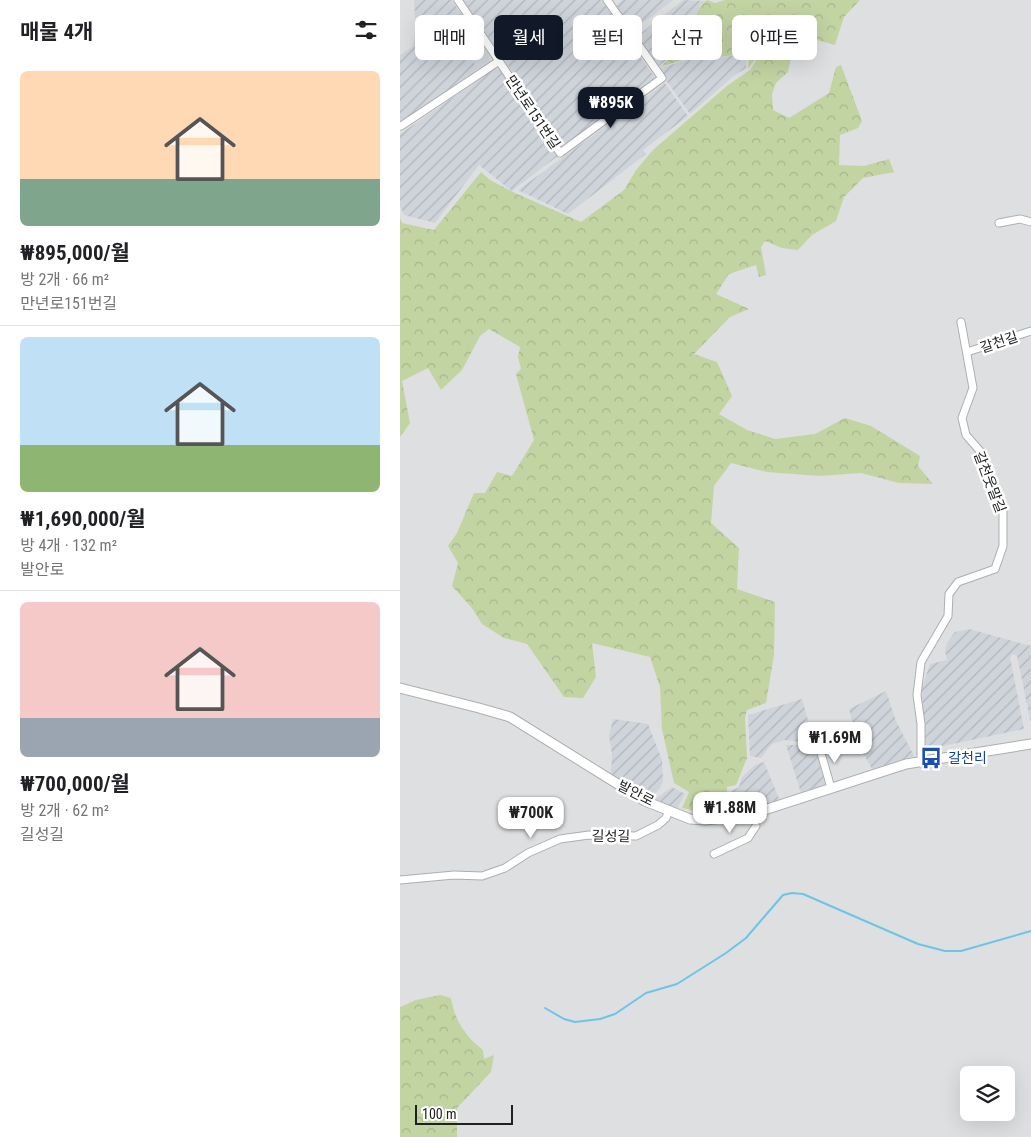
<!DOCTYPE html>
<html lang="ko">
<head>
<meta charset="utf-8">
<style>
	body { margin:0; font-family:"Roboto Condensed","Noto Sans KR",sans-serif; background:#f6f6f6; color:#202124; height:100vh; display:flex; flex-direction:column; font-size:19px; white-space:nowrap }
	* { box-sizing:border-box; margin:0 }
	p { font-size:16px; color:#757577 }
	.icon { flex:none; width:28px; height:28px; fill:none; stroke:currentColor; stroke-width:2; stroke-linecap:round; stroke-linejoin:round }
	.map { position:relative; flex:1; overflow:hidden }
	.details { display:flex; flex-direction:column; background:#fff; width:400px }
	.details>* { flex:none }
	.top-card { position:absolute; left:15px; top:15px; width:475px; height:45px; display:flex; gap:10px }
	.buttons { position:absolute; left:560px; top:1066px; display:grid; gap:10px }
	.buttons a { display:grid; place-items:center; width:55px; height:55px; border-radius:8px; background:#fff; box-shadow:0 5px 20px #0002; font-size:25px }
	.scale { position:absolute; left:15px; bottom:12px; width:98px; box-sizing:border-box; padding-left:5px; border:2px solid #202121; border-top:0; font-size:14px; line-height:18px; white-space:nowrap; color:#202121; -webkit-text-stroke:4px #fff; paint-order:stroke }
	.price { position:absolute; translate:-50% -42px; padding:0 11px; border-radius:10px; background:#fff; color:#222; font-size:16px; line-height:32px; filter:drop-shadow(0 1px 2px #0008) }
	.price::after { content:''; position:absolute; left:50%; top:30px; width:15px; height:11px; margin-left:-8px; background:inherit; clip-path:polygon(0 0,100% 0,50% 100%) }
	.price.active { background:#111827; color:#fff }
	ul { padding:0; list-style:none }
	li { display:grid; align-content:center; gap:10px; height:265px; padding:0 20px }
	li+li { border-top:1px solid #e0e0e0 }
	li span { display:grid; place-items:center; height:155px; border-radius:8px; color:#555 }
	li>.icon { margin-inline-start:auto }
	span .icon { width:90px; height:90px; fill:#fffc; stroke-width:1 }
	li b { font-size:21px }
	h2 { display:flex; justify-content:space-between; align-items:center; height:60px; padding:0 20px; font-size:21px }
	.tag { padding:0 18px; border-radius:8px; background:#fff; box-shadow:0 5px 20px #0002; font-size:18px; line-height:45px }
	.tag.active { background:#111827; color:#fff }
	main { display:flex; flex:1; min-height:0 }
	.map>svg:first-child { display:block }
	.built { fill:#cfd4db }
	.industrial { fill:url(#industrial-furrows) }
	.forest { fill:url(#forest-crowns) }
	.lines { fill:none; stroke-linecap:round; stroke-linejoin:round }
	.stream { stroke:#6cc5e6; stroke-width:2 }
	.minor-casing { stroke:#adaeaf; stroke-width:9 }
	.major-casing { stroke:#adaeaf; stroke-width:11 }
	.minor { stroke:#fff; stroke-width:7 }
	.major { stroke:#fff; stroke-width:9 }
	.labels { text-anchor:middle; dominant-baseline:central; stroke-width:5; stroke-linejoin:round; paint-order:stroke }
	.street-label { font-size:14px; fill:#202121; stroke:#fff }
	.transit-label { font-size:14px; fill:#164399; stroke:#fff; text-anchor:start }
</style>
</head>
<body>
<main>
<section class="details">
<h2>매물 4개<svg class="icon" aria-label="filters" viewBox="0 0 24 24"><path d="M4 7h16M4 17h16"/><circle cx="9" cy="7" r="2"/><circle cx="15" cy="17" r="2"/></svg></h2>
<ul>
<li><span style="background:linear-gradient(#ffd9b3 70%,#7fa58c 0)"><svg class="icon" aria-label="home" viewBox="0 0 24 24"><path d="M3 11l9-7 9 7M6 9v11h12V9"/></svg></span><div><b>₩895,000/월</b><p>방 2개 · 66 m²</p><p>만년로151번길</p></div></li>
<li><span style="background:linear-gradient(#bfe0f5 70%,#8fb573 0)"><svg class="icon" aria-label="home" viewBox="0 0 24 24"><path d="M3 11l9-7 9 7M6 9v11h12V9"/></svg></span><div><b>₩1,690,000/월</b><p>방 4개 · 132 m²</p><p>발안로</p></div></li>
<li><span style="background:linear-gradient(#f6c9c9 75%,#9aa5b1 0)"><svg class="icon" aria-label="home" viewBox="0 0 24 24"><path d="M3 11l9-7 9 7M6 9v11h12V9"/></svg></span><div><b>₩700,000/월</b><p>방 2개 · 62 m²</p><p>길성길</p></div></li>
</ul>
</section>
<div class="map">
<svg width="631" height="1137" viewBox="0 0 631 1137">
	<defs>
		<pattern id="industrial-furrows" width="10" height="10" patternUnits="userSpaceOnUse" patternTransform="scale(1.25)"><rect width="10" height="10" fill="#cfd4db"/><path d="M-1 1l2-2M0 10L10 0M9 11l2-2" fill="none" stroke="#b1b6bc"/></pattern>
		<pattern id="forest-crowns" width="20" height="18" patternUnits="userSpaceOnUse" patternTransform="scale(1.25)"><rect width="20" height="18" fill="#c3d4a3"/><path d="M2 6a3 3 0 1 1 6 0M12 15a3 3 0 1 1 6 0" fill="none" stroke="#a7b68c"/></pattern>
	</defs>
	<rect width="100%" height="100%" fill="#dedfe0"/>
	<path class="built" d="M71,29L88,53L90,62L78,69L58,37Z"/>
	<path class="industrial" d="M14,0H52L71,29L59,38L78,69L0,123V55L12,47L16,32Z
		M63,0H202L235,50L254,76L252,83L170,143L160,141Z
		M222,0H273L233,31L216,6Z
		M283,0L305,1L300,6L293,20V39L259,66L236,37Z
		M347,53L346,68L335,75L290,114L258,69L305,54L317,58Z
		M94,69H102L159,155L112,191L79,165L35,223L4,215L0,206V134Z
		M265,83L288,116L243,150L246,154L168,214L118,190Z
		M569,629L631,646V724L617,656L613,654L610,657L624,729L524,750L522,688L530,664L547,660L545,651L547,643L555,632Z
		M486,691L496,721L514,756L472,769L458,744L449,709Z
		M402,699L408,720V734L403,742L384,740L372,744L361,758L350,756L348,715Z
		M213,719L248,724L262,760L263,781L260,788L252,796L246,799L211,776L212,754L209,736Z
		M386,745H415L425,785L401,793Z
		M364,762L380,801L351,810L329,814L331,791L339,787L342,777L355,765Z
		M272,787L285,794L277,809L254,800Z"/>
	<path class="forest" d="M307,0L315,3L325,0H460L444,17L435,45L402,36L385,37H395L388,72L376,83L372,94L373,110L389,118L429,93L436,67L441,65L462,121L458,128L440,135L439,165L464,166L489,159L494,172L463,178L444,197L436,221L412,235L398,250L382,248L365,241L361,247L366,275L359,277L356,265L329,274L316,294L349,309L330,317L294,354L317,362L332,396L319,414L347,430L375,439L415,434L445,418L471,426L520,456L518,466L533,484L499,483L461,473L419,476L367,472L331,463L314,486L311,523L339,548L337,589L375,602L374,655L366,703L347,710L345,718L347,758L336,785L327,787L326,812L309,814L282,808L289,792L274,783L262,729L260,687L250,657L192,643L196,677L183,698L164,697L127,644L104,638L82,624L72,608L52,586L58,563L48,546L57,533L74,493H85L97,472L112,476L134,440L116,374L121,369L118,357L120,347L89,329L80,336L62,370L41,390L28,368L2,381L10,423L0,437V218L2,223L34,230L81,172L90,180L115,193L181,222L224,190L236,170L253,150L328,85L350,70L369,39L348,69L349,50L334,55L318,57L305,53L260,67L293,39C294,23 294,10 307,0Z
		M40,995L51,998C55,1021 65,1036 83,1050L84,1059L94,1055L91,1072L57,1108V1137H0V1007L16,1000Z"/>
	<g class="lines">
		<path class="stream" d="M145,1008L164,1019L175,1022L200,1019L215,1014L246,993L277,984L326,953L346,938L383,895L392,893L403,894L518,944L545,951H561L631,931"/>
		<g class="minor-casing">
			<path id="minor" d="M99,61L160,153L262,78L207,0
				M1,126L99,61L58,0
				M599,223L620,219L631,222
				M567,352L631,331
				M419,746L431,788
				M521,761V724L517,695L521,662L548,616L549,594L558,582L595,569L603,546V510L590,485L580,451L566,435L562,418L573,388L561,322
				M314,854L348,838L356,826
				M0,880L54,875L82,876L105,868L128,853L160,839L189,835L236,836L258,825L266,818L269,810"/>
		</g>
		<g class="major-casing">
			<path id="major" d="M0,688L79,708L110,717L245,801L290,819L306,820L352,814L506,764L631,744"/>
		</g>
		<use href="#minor" class="minor"/>
		<use href="#major" class="major"/>
	</g>
	<defs>
		<g id="bus-bare" transform="scale(1.725)"><path d="M-5-6H5V4H4V6H2V4H-2V6H-4V4H-5ZM-3.5-4V0h7V-4ZM-3.5 1.2v1.5H-2V1.2ZM2 1.2v1.5H3.5V1.2Z" fill="#1a4fb4" stroke="#fff" stroke-width="2.5" paint-order="stroke"/></g>
	</defs>
	<g fill-rule="evenodd">
		<use href="#bus-bare" x="531" y="758"/>
	</g>
	<g class="labels">
		<g class="street-label">
			<text transform="translate(133 112) rotate(56)">만년로151번길</text>
			<text transform="translate(599 342) rotate(-19)">갈천길</text>
			<text transform="translate(590 482) rotate(69)">갈천웃말길</text>
			<text transform="translate(236 793) rotate(27)">발안로</text>
			<text transform="translate(211 836) rotate(1)">길성길</text>
		</g>
		<g class="transit-label">
			<text x="548" y="758">갈천리</text>
		</g>
	</g>
</svg>
<div class="buttons">
<a><svg class="icon" aria-label="layers" viewBox="0 0 24 24"><path d="M12 4l9 5-9 5-9-5zM3 14l9 5 9-5"/></svg></a>
</div>
<div class="scale">100 m</div>
<b class="price active" style="left:211px;top:129px">₩895K</b>
<b class="price" style="left:435px;top:764px">₩1.69M</b>
<b class="price" style="left:330px;top:834px">₩1.88M</b>
<b class="price" style="left:131px;top:839px">₩700K</b>
<div class="top-card">
<a class="tag">매매</a>
<a class="tag active">월세</a>
<a class="tag">필터</a>
<a class="tag">신규</a>
<a class="tag">아파트</a>
</div>
</div>
</main>
</body>
</html>
